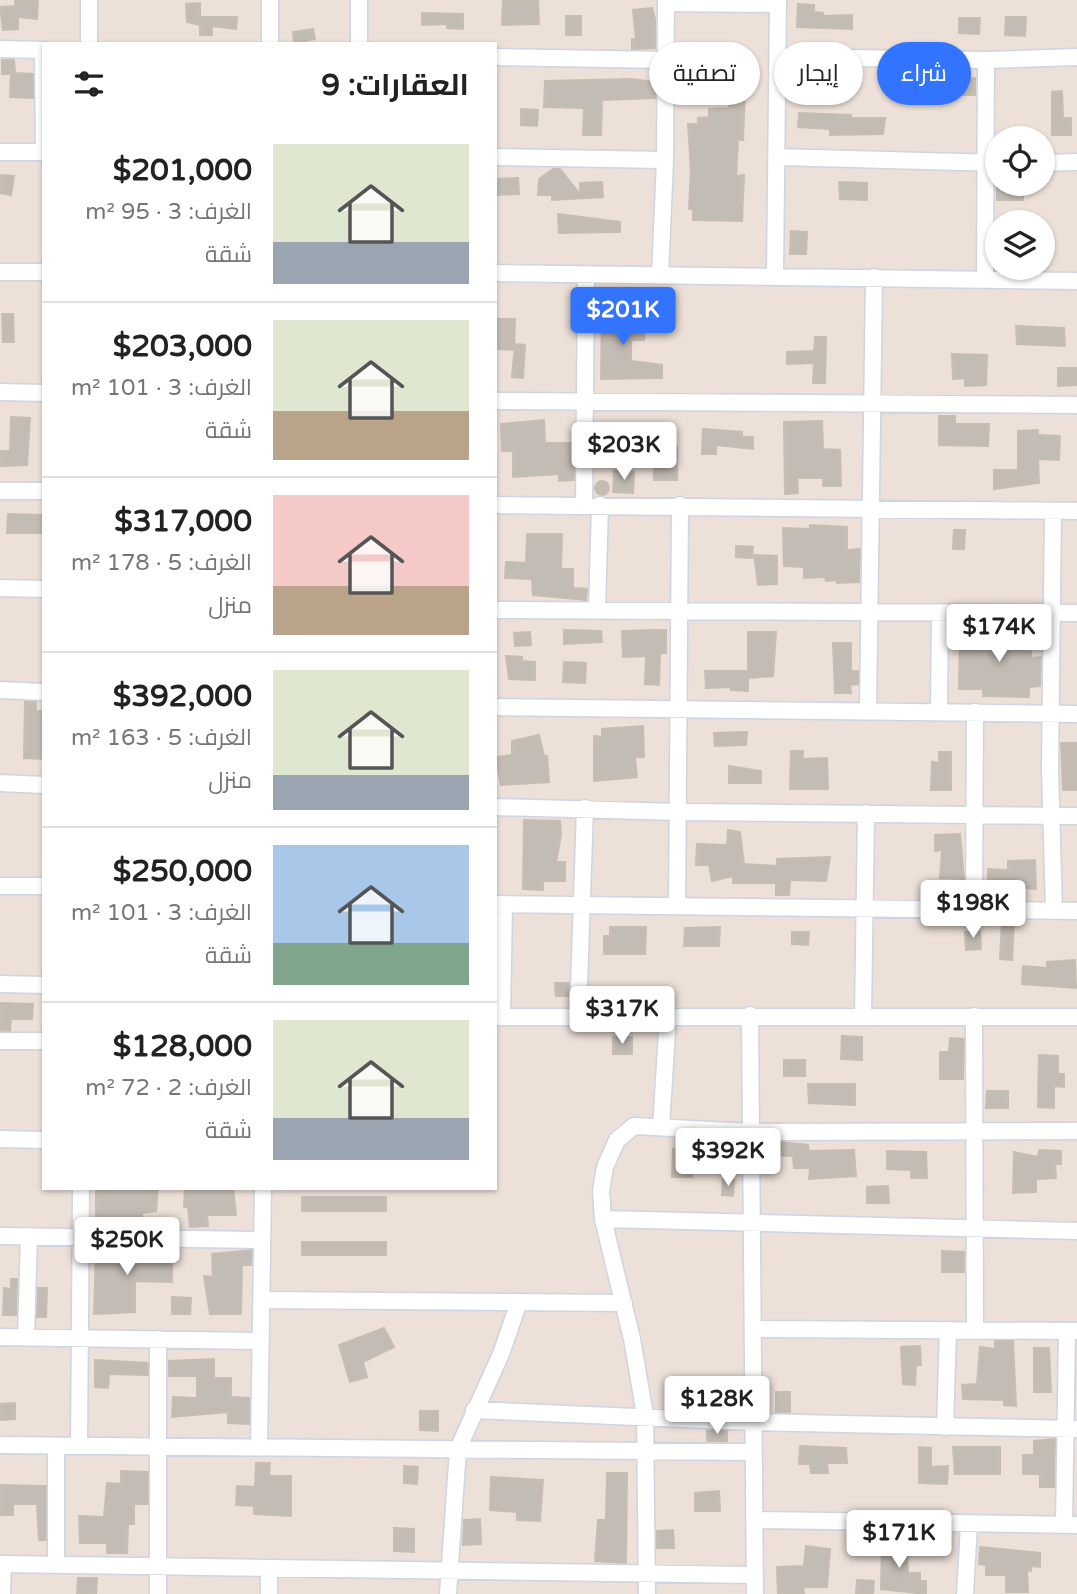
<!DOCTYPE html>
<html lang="ar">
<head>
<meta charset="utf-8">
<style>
	body { margin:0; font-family:"Varela Round",Cairo,sans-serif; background:#f2f2f2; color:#222; direction:rtl; height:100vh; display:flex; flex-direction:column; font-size:26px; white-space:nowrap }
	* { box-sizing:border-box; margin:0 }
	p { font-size:23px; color:#767676 }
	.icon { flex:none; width:38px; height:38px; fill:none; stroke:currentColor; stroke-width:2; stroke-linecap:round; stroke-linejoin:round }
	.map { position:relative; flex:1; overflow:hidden; direction:ltr }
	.panel { position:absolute; left:42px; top:42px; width:455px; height:1148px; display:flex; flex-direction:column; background:#fff; border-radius:0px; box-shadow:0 2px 5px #0004; direction:rtl }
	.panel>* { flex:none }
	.banner { position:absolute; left:518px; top:42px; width:453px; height:63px; direction:rtl; display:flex; gap:14px }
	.buttons { position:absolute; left:985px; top:126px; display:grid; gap:14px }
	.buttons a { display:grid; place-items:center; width:70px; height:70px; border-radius:50%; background:#fff; box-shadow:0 2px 5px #0004; font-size:35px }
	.price { position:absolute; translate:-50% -60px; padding:0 16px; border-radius:7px; background:#fff; color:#222; font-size:23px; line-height:46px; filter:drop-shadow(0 2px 4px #0008) }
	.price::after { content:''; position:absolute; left:50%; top:42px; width:21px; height:16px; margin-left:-10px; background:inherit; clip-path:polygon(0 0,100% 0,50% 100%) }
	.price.active { background:#3273ff; color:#fff }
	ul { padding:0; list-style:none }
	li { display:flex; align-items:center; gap:21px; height:175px; padding:0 28px }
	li+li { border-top:2px solid #e0e0e0 }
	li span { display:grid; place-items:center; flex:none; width:196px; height:140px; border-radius:0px; color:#555 }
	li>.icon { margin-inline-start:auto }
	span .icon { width:84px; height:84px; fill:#fffc; stroke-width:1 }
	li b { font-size:30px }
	h2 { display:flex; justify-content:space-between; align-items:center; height:84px; padding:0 28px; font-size:30px }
	.chip { padding:0 24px; border-radius:32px; background:#fff; box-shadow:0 2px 5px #0004; font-size:24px; line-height:63px }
	.chip.active { background:#3273ff; color:#fff }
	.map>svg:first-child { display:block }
	.building { fill:#c3bcb4; stroke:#c7bdb1; stroke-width:2 }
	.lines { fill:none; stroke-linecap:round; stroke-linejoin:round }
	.minor-casing { stroke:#cdd4e3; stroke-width:19 }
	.minor { stroke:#fff; stroke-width:16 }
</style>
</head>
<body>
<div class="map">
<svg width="1077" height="1594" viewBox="0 0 1077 1594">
	<rect width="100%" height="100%" fill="#ece0d8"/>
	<path class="building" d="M15,0H38L37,19L18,17V29L3,30L0,7L15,6Z
		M503,0H538L539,24L502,25Z
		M200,3V17H237L236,29L212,26V35H200V25L187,22L186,4Z
		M798,4L814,5V12L823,13V16L852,15V29L797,27Z
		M652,8L655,19V48L632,49V39H636L633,10Z
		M422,13L463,14V29L447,28V24L422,25Z
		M566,16H581V35H566Z
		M1006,17H1026L1025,36L1005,35Z
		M959,18H980L979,34L959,33Z
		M313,29L315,39L294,43L293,32Z
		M2,60H14L15,73L33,74V98L10,97L11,74H2Z
		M975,78V95H957L956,79Z
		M631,79L655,82V98L602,100L601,135H583L584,108L544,107L545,81Z
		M745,91L743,140H738L736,176L744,175L742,221L693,220V209H689L691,170L688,124H698V118L709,117V109L729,108V92Z
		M1062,91L1063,118H1071V135H1052V92Z
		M521,109L538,110L537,126L521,125Z
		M799,113L851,115V118H885L883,134L830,135V129L798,127Z
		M553,169H560L580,194V183L602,182L603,197L552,200V195H538L539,179Z
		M0,175L14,176L11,195L0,193Z
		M518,178L519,194L495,195V179Z
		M839,182L867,183V200L840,199Z
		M997,184H1023V200H997Z
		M558,214L620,222V232L559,233Z
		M791,231L807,232L806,254H790Z
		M602,308L635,311L634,321H645L644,340H631V361L662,365V378L601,379Z
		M2,314H13L14,342H3Z
		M497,319H515L514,350L496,349Z
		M1016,326L1064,328L1065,346L1017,344Z
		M815,337H826L825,383H813L814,363L787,364V352L814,351Z
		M515,344L525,345L523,378L512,377Z
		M952,354L987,355L986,385L965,386V378L953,379Z
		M1058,368H1077V385L1058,386Z
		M939,416H955V424H989L988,446L939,445Z
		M11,417L30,418L27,465L0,466V451H10Z
		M544,420L545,443H573L574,480L559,481V474L513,477V451H502L501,424Z
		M822,421L823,449L840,450L841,486H823V478H797L798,493L785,494L784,422Z
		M703,429L742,432V437H753V449L716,445V454H702Z
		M1038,430V435L1060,436L1059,460L1038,459L1039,483L994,489V470H1018V431Z
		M661,446L677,447V480H654V464H660Z
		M614,471L634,472L633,493L613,492Z
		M595 488a7 7 0 1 1 14 0a7 7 0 1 1-14 0Z
		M8,514L44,515V533H7Z
		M810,525L847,527V550L860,549L859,582L837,583V580L826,581L825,577L804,578V567L784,566L783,528L810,529Z
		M954,530H965L964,549H953Z
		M527,534H562L561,569H573V588L587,589L586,600L533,595L532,579L505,578L506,562L526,563Z
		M736,546L753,547L752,558L736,557Z
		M754,555L777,556V584L758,585Z
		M1019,629H1032L1031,658L1041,657L1040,686L1029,687V697L983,696V689H959L960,634L1019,636Z
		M564,630L601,631L602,642L564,644Z
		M655,630H666V653H660L659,685L645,684L646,656L623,657L622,631Z
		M530,632L531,645L515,646L514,633Z
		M748,632H776L773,676L748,678V691L731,690V687L706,688L705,671H748Z
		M833,643H851V671H858V684L850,685L851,693H835Z
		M506,656L522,657V661L535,662V680L509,679Z
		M564,662L586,663L585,683L563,682Z
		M25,702H36V711H43L44,759L24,758Z
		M643,726L644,757H635L637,777L594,781V736L602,737V729Z
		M747,732L746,745L715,746L714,733Z
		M539,735L544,756H547L549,782L501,785L496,757L512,755V741Z
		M1061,743H1077V790H1063Z
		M791,751H803V759L827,758L828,789H790Z
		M939,752H951V790H931L932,762L939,763Z
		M729,766L761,771V783H729Z
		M524,820L560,821L561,835L556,862H565V881H543V890L523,889Z
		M728,830L740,832L744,864L777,866V859L830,857L826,881L790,880L789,895H776V883H733V876L712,881L709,865H696L697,844L727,845Z
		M960,834L964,879L940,878L942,850L935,851V835Z
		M1035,860L1036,889L988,886V869L1008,870V861Z
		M1002,921H1014L1012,960L1000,959Z
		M610,927H646L645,954H604V936H610Z
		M720,927L719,946H684L685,928Z
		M980,931L981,949L966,950L965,932Z
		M792,932H809L808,945L792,944Z
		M1075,960L1076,988L1022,984L1023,966L1047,968V962Z
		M555,983H569L568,996H556Z
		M0,1003L33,1004L32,1019H11L10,1031H0Z
		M842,1036L862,1037V1060L841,1059Z
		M613,1037H632V1054H613Z
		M950,1038L964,1039L963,1079H940V1052H949Z
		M1039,1055L1058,1056V1074H1064V1087L1054,1086V1108L1038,1107Z
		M784,1060H805V1076H784Z
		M808,1084H855V1105L809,1103Z
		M987,1091H1008V1108H986Z
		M779,1142L808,1145L809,1151L854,1150L856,1176L809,1179L810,1168H794L793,1156L768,1155V1146L779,1145Z
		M673,1149L693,1150L692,1177H672Z
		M1039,1150L1061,1151V1164H1055L1056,1178L1036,1179V1192L1013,1193L1014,1152L1038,1157Z
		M887,1151L926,1152L927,1178H911V1170L887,1169Z
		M723,1179L734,1180L733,1196L722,1195Z
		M888,1186L889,1203H867V1187Z
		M158,1188L156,1211L142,1213V1226L96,1227V1189Z
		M185,1188H233L236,1215H207L208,1226L190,1227L188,1207H184Z
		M302,1197H386V1211H302Z
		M302,1242H386V1255H302Z
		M122,1248L172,1252V1282L135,1281V1312L94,1314L96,1250L122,1251Z
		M252,1250L251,1265H242L241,1314H210L204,1276L213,1277L212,1254Z
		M942,1251L964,1252V1272H942Z
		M11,1279H17L16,1315H3L4,1288L11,1289Z
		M38,1288H47L46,1317H37Z
		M172,1297L191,1298L190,1314H172Z
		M384,1328L394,1347L363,1362L367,1377L350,1382L339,1345Z
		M995,1341H1013L1016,1406L1004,1405V1400L963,1399L962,1385L977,1384L980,1347L995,1349Z
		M920,1346L921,1365H916L915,1385L903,1384L901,1347Z
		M1034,1348H1049L1051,1392H1034Z
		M214,1359V1378H231V1397L249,1398V1424L228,1423V1412L172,1417L173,1397L197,1398V1376H169V1361Z
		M95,1360L148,1363V1375L109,1374L108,1388L95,1387Z
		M776,1392H790V1412H776Z
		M15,1403V1419L0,1420V1404Z
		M420,1411H438V1431L420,1430Z
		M707,1431H727V1441H707Z
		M1055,1439L1054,1487H1040V1474H1023V1455H1034V1441Z
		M800,1446L846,1448L847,1463H827L828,1473H811L810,1464H799Z
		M919,1447L931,1448V1467L948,1466L947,1484L919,1483Z
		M953,1447H1000V1474H955Z
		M256,1463H270L269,1476H291V1516L254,1514V1506L236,1505L237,1486L255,1487Z
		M404,1466L418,1467L417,1484L404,1483Z
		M121,1471L148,1472V1504H134V1524H128L127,1553H107V1543H80L79,1516L104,1517L107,1483L121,1484Z
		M607,1473H627L626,1563L595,1561L598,1520H606Z
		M491,1477L543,1480L540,1521L517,1520V1512L490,1510Z
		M0,1485L46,1486V1540H39L37,1504H13V1515H0Z
		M719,1491L720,1511H695V1493Z
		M480,1519L481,1544L463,1545L464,1520Z
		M394,1528L414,1529V1552L394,1551Z
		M673,1530L674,1548H657V1531Z
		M882,1542L906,1543L908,1573H920V1581H926V1594L881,1589Z
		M806,1546L830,1549L827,1587H803L804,1594H778L777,1567L804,1566Z
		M980,1547L1040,1553V1567L1031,1566V1571L1027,1570L1028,1592H1006V1575H986V1565L979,1564Z
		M78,1578H97L96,1594H77Z
		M857,1580L874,1581L873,1594H856Z"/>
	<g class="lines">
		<g class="minor-casing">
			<path id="minor" d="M89,0V44
				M270,0V44
				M666,3L778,4
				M359,44V0
				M0,49L44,50
				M495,57L666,60
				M778,57L986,60L1077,57
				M0,152H44L43,50
				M495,157L665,160
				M777,157L998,163
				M1043,163L1077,162
				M0,272H44
				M495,273L1077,281
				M775,275L778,0
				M660,276L665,160L666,0
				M985,278L986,60
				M0,392L44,393
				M495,401L1077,405
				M0,491H44
				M495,505L1077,511
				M584,505L586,275
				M1053,511L1050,768L1054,911
				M0,588L44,589
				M495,610L1077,613
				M597,611L600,505
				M0,690L44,692
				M495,707L1077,714
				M868,710L874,277
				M939,712L940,612
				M0,783L44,785
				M495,807L678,812L1077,816
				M0,886H44
				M495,904L1077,911
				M677,906L680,505
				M974,910L975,712
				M0,984L44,985
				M750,1015L755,1594
				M863,1016L866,813
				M974,1016L975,1330
				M495,1017H1077
				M502,1017L504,904
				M578,1017L585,808
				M0,1041H44
				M661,1127L668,1016
				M0,1139L44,1140
				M603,1219L1077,1231
				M0,1236L262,1240
				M262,1300L624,1303
				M754,1329L1077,1331
				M0,1337L261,1341
				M26,1337L29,1236
				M474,1410L753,1422L1077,1429
				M945,1427L948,1330
				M0,1445L753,1452
				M56,1446V1564
				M79,1446L81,1188
				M259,1448L263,1188
				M754,1520L1077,1525
				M1064,1525L1067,1331
				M0,1564L754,1575
				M2,1594L3,1564
				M158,1594V1339
				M269,1594V1568
				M448,1594L458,1449L501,1354L519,1302
				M647,1594L645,1415L632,1339L603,1219L601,1191L605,1167L617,1140L634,1126L751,1132L1077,1131
				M965,1594L969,1525"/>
		</g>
		<use href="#minor" class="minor"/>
	</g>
</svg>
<div class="buttons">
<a><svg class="icon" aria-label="locate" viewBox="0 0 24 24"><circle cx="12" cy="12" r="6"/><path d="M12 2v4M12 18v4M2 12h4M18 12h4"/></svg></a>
<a><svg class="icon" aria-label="layers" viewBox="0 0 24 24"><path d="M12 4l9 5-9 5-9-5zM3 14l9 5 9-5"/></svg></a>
</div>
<b class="price active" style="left:623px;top:347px">$201K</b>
<b class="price" style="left:624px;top:482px">$203K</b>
<b class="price" style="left:999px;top:664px">$174K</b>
<b class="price" style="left:973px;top:940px">$198K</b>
<b class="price" style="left:622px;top:1046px">$317K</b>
<b class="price" style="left:728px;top:1188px">$392K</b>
<b class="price" style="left:127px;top:1277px">$250K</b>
<b class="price" style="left:717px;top:1436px">$128K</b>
<b class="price" style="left:899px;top:1570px">$171K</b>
<div class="banner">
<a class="chip active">شراء</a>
<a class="chip">إيجار</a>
<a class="chip">تصفية</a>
</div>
<section class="panel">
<h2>العقارات: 9<svg class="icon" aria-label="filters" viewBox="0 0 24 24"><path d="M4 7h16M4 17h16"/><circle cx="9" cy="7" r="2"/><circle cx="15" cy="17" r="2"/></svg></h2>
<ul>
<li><span style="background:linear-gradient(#dfe7d0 70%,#9aa5b1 0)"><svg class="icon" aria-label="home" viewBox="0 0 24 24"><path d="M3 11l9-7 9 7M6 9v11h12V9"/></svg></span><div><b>$201,000</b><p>الغرف: 3 · 95 m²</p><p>شقة</p></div></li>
<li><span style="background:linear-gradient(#dfe7d0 65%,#b9a48a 0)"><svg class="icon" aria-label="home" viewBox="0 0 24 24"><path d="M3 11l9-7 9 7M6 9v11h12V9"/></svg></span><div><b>$203,000</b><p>الغرف: 3 · 101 m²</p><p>شقة</p></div></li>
<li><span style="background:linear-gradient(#f6c9c9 65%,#b9a48a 0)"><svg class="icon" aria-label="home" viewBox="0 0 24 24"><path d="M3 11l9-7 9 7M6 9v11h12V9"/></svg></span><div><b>$317,000</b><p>الغرف: 5 · 178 m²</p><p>منزل</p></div></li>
<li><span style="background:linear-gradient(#dfe7d0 75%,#9aa5b1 0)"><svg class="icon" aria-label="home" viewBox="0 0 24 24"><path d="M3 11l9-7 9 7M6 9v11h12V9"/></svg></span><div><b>$392,000</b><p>الغرف: 5 · 163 m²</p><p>منزل</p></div></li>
<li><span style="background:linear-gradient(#a9c7e8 70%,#7fa58c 0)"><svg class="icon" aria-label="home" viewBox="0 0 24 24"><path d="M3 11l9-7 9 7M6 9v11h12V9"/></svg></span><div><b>$250,000</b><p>الغرف: 3 · 101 m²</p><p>شقة</p></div></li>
<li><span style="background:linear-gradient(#dfe7d0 70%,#9aa5b1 0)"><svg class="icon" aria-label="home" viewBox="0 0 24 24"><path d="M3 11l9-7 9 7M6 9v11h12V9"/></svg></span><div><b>$128,000</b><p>الغرف: 2 · 72 m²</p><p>شقة</p></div></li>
</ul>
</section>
</div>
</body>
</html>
